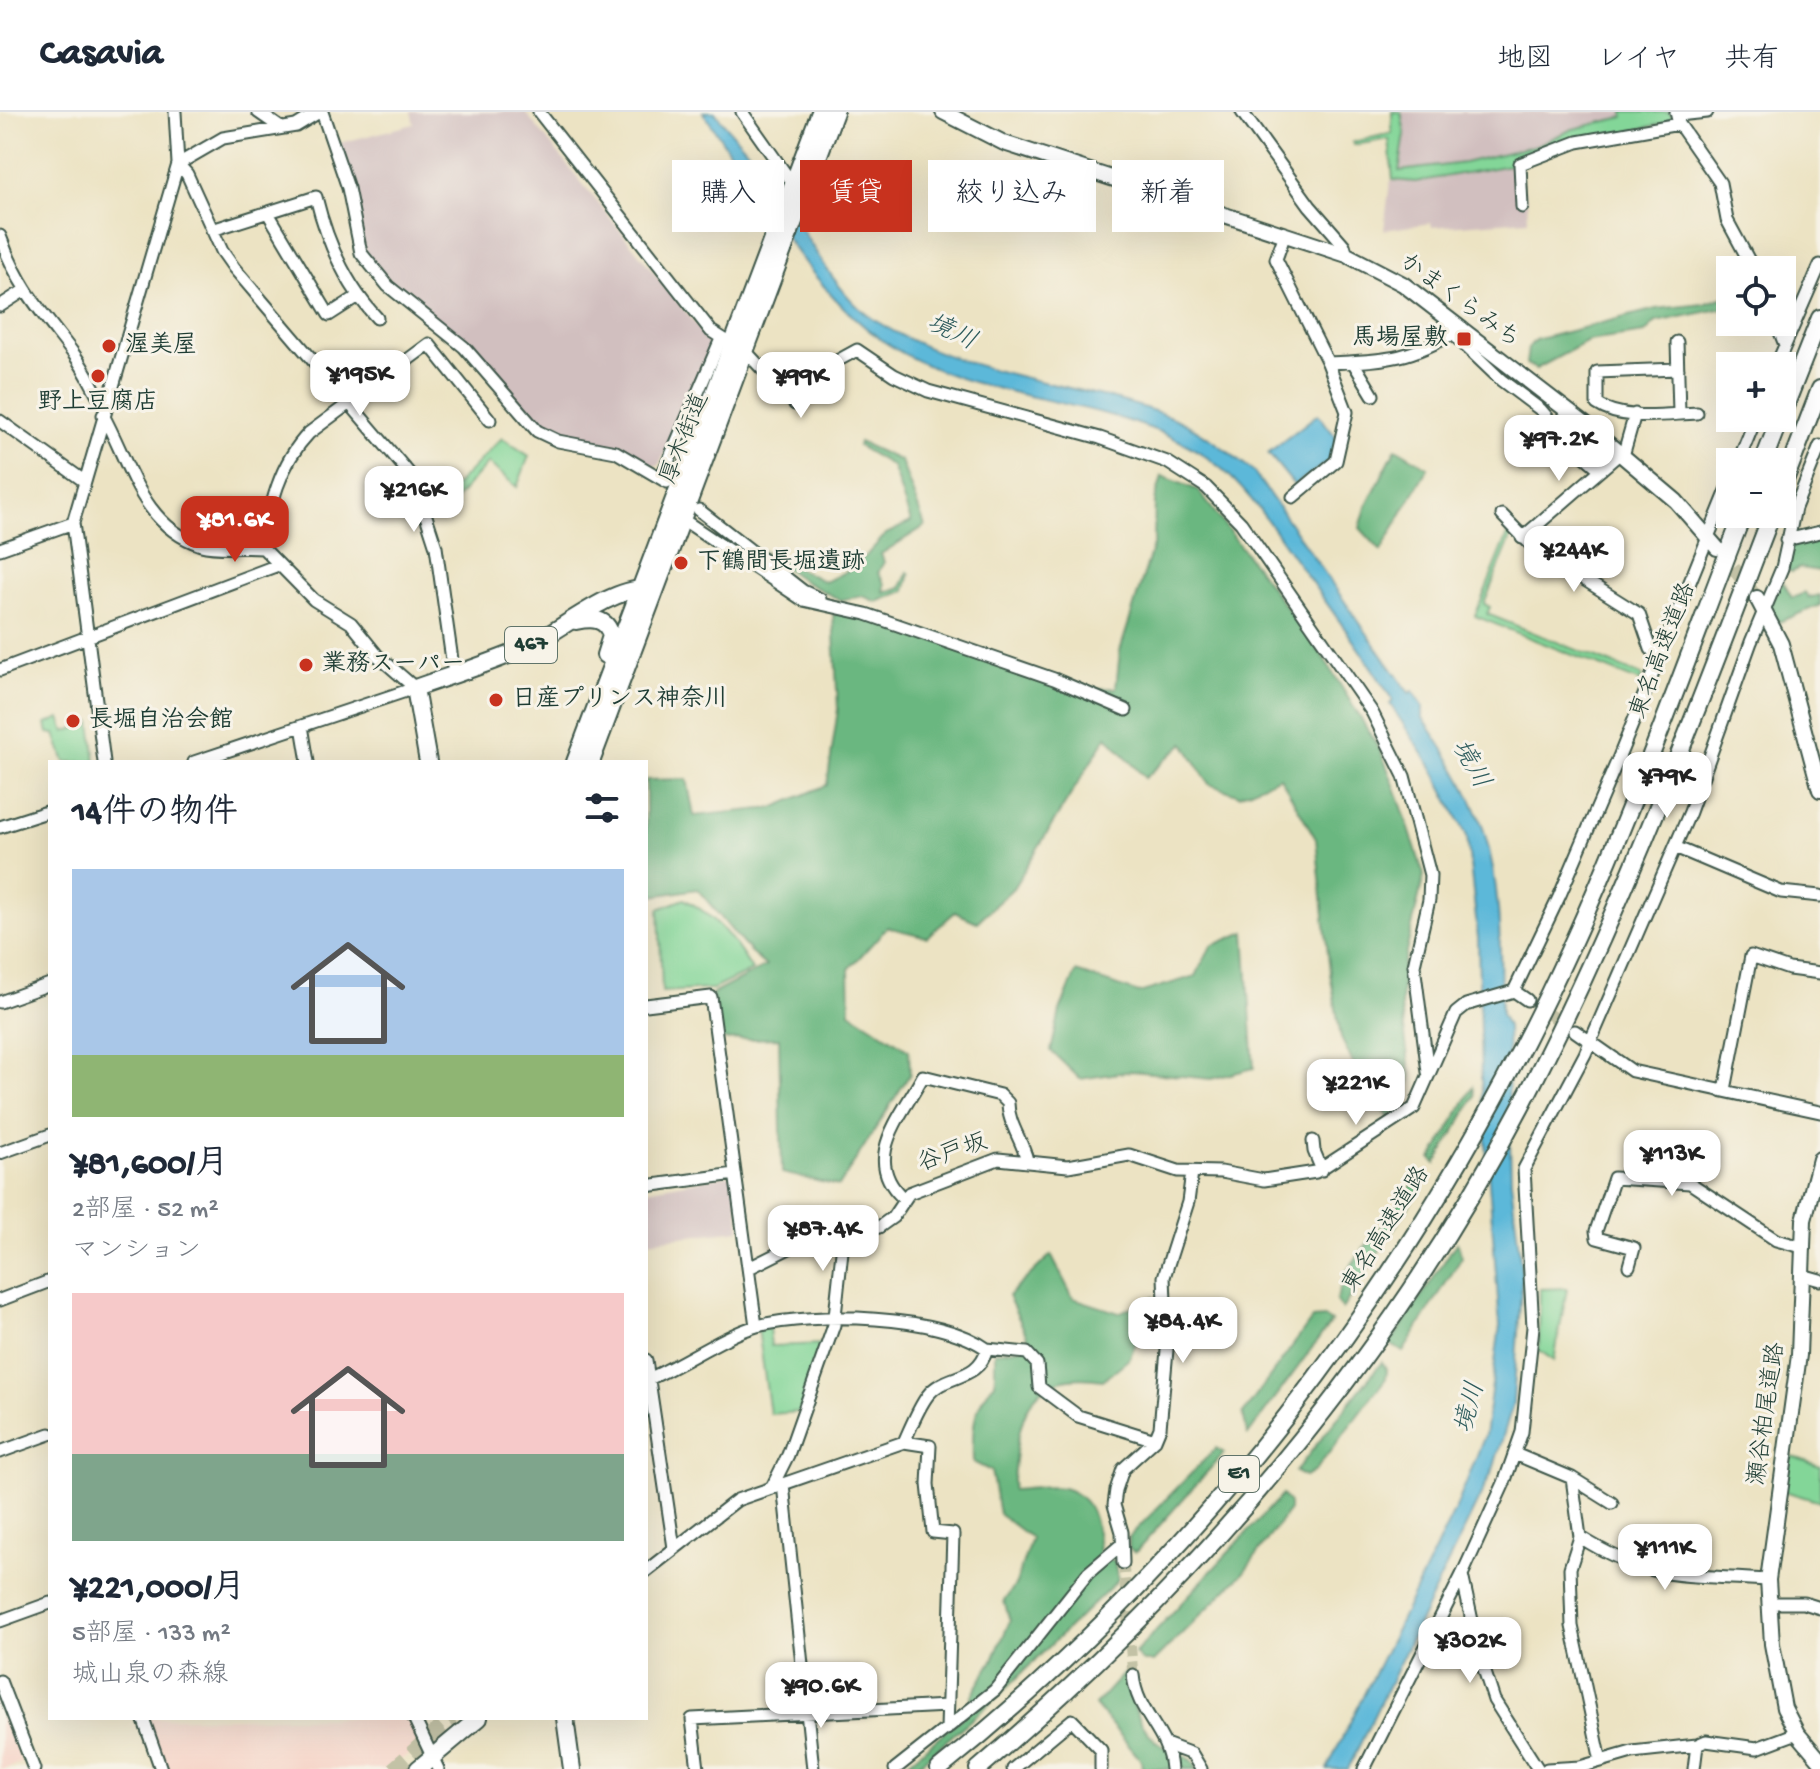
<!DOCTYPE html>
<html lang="ja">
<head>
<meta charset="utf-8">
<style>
	body { margin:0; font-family:"Gochi Hand","Klee One",sans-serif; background:#f6f6f7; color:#1f2937; height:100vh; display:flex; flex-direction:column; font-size:30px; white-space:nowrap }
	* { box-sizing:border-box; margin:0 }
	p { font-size:26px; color:#747a83 }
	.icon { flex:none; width:44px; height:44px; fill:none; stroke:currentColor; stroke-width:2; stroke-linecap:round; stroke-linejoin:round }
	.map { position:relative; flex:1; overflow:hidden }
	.panel { position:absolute; left:48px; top:648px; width:600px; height:960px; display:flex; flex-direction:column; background:#fff; border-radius:0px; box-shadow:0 8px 32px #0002 }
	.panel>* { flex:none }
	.top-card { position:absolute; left:672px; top:48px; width:760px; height:72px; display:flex; gap:16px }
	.fabs { position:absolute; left:1716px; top:144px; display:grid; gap:16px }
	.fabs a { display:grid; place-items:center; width:80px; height:80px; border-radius:0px; background:#fff; box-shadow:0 8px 32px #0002; font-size:40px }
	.price { position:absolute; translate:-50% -68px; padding:0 18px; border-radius:16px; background:#fff; color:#222; font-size:26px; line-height:52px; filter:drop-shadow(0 2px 4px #0008) }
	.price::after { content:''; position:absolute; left:50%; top:48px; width:24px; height:18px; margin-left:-12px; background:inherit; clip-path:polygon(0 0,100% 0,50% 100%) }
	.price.selected { background:#c8321e; color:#fff }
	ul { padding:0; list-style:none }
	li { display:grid; align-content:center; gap:16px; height:424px; padding:0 24px }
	li span { display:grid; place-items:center; height:248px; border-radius:0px; color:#555 }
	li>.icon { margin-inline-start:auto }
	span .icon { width:144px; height:144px; fill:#fffc; stroke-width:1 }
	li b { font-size:34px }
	h2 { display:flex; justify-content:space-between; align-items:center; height:96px; padding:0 24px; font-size:34px }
	.pill { padding:0 28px; border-radius:0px; background:#fff; box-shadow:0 8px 32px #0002; font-size:28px; line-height:72px }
	.pill.selected { background:#c8321e; color:#fff }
	header { display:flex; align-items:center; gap:48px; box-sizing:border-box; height:112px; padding:0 40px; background:#fff; border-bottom:2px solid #e0e1e3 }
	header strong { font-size:38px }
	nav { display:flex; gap:44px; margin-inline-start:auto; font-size:28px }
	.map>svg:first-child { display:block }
	.built { fill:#f6d1c5 }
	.industrial { fill:#d1bfbf }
	.green { fill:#83d698; stroke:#518a66; stroke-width:2 }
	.forest { fill:#6ab780; stroke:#447a5a; stroke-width:2 }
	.water { fill:#5bb8d9; stroke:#3d7a86; stroke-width:2 }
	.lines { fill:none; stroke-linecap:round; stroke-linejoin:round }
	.minor-tunnel { stroke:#c3c2a6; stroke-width:11; stroke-dasharray:11 5.5; stroke-linecap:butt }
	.major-tunnel { stroke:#c3c2a6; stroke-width:14; stroke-dasharray:14 7; stroke-linecap:butt }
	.highway-tunnel { stroke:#c3c2a6; stroke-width:16; stroke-dasharray:16 8; stroke-linecap:butt }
	.minor-casing { stroke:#3e5649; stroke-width:15 }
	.major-casing { stroke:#3e5649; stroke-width:18 }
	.highway-casing { stroke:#3e5649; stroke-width:20 }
	.minor { stroke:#fff; stroke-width:11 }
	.major { stroke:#fff; stroke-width:14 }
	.highway { stroke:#fff; stroke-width:16 }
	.poi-dot { fill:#c8321e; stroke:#f7f3e8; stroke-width:3 }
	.labels { text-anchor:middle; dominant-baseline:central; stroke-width:6; stroke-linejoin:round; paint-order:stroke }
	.shield { fill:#f7f3e8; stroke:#60746a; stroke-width:2 }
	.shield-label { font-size:22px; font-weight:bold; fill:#1f3d34 }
	.street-label { font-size:24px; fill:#1f3d34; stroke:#f7f3e8 }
	.poi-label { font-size:24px; font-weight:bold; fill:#1f3d34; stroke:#f7f3e8; text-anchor:start }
	.water-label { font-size:26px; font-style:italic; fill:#2e5c5d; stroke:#f7f3e8 }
</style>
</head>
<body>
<header>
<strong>Casavia</strong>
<nav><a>地図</a><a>レイヤ</a><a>共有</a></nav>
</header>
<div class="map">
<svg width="1820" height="1657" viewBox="0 0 1820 1657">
	<rect width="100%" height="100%" fill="#f7f3e8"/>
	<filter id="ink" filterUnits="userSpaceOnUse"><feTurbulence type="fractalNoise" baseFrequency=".0125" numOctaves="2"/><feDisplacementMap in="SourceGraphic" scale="16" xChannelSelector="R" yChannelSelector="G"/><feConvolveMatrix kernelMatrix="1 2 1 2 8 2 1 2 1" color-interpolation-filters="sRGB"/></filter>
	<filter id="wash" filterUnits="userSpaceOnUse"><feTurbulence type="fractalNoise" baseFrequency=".006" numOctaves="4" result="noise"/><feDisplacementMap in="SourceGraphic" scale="32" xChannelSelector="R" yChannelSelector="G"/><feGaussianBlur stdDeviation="1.8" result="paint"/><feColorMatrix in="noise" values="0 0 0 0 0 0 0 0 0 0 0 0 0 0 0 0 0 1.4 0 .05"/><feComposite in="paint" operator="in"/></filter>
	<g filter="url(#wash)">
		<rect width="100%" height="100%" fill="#ece3c3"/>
		<path class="built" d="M0,1605L8,1609L21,1651L4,1657H0Z
			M146,1606H408L419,1631V1635L388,1657H165Z"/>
		<path class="industrial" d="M411,0H525L705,224L711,235V247L659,353L648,354L540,316L469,236L403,184L365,140L336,32L414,12Z
			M1401,0H1624L1625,5L1573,17L1537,33L1464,51L1398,59L1405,22Z
			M1516,52L1527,87L1528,108L1432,115L1431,111L1384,118L1390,69L1415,70Z
			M735,1062L740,1118L646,1129V1078Z"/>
		<path class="green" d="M1392,0H1401L1405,22L1399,59L1464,51L1537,33L1573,17L1624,5V0H1670L1673,9L1516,47V52L1415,70L1393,68L1389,27L1354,33L1353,30L1392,21Z
			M502,326L529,344L517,375L488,351L442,402L431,403L420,375L423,372L441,388Z
			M1509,420L1512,423L1484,492L1490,495L1487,502L1642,564L1640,570L1475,504Z
			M60,606L65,620L91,610L96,650H65L55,622L48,621L46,612Z
			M684,787C716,804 733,827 752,858L713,877L662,880L659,797Z
			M1567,1176L1554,1249L1539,1238L1540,1177Z
			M769,1216L771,1234L824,1232L799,1300L770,1302L758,1217Z
			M1791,1344L1820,1354V1390L1784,1379Z"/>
		<path class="forest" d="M1730,183V195L1656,210L1645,221L1588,229L1536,257L1526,252L1528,236L1535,228L1656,197L1704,192Z
			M859,330L901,349L925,414L881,442L884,450L878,461L885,472L884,481L901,475L908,460L910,462L905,479L877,490L863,484L840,488L805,470L758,437L825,470L853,456L856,446H864L886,422L911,410L892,354L858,334Z
			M1396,336L1428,355L1381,439L1360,416L1366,395Z
			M1162,364L1198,378L1322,543L1381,640L1399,686L1424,763L1403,853L1401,896L1411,966L1404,993L1389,1006L1354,953L1341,926L1330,861L1316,727L1280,665L1239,683L1209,672L1184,631L1145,666L1107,624L1013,776L977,810L955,800L927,825L887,815L849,857L850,900L909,938L910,962L839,1074L782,1061L779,926L720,928L712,882L766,854C740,833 720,802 697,777L646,785V668L687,667L694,704L773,696L827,673L838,597L833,503L852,497L1081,577L1116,576L1120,539L1154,430L1155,389Z
			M1794,423L1820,424V459L1800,456L1792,460L1778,455Z
			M1783,470L1792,486L1805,481L1808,486L1820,483V493L1779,510L1770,498L1776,478Z
			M1245,820L1254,956L1211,967L1132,959L1080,967L1051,939L1060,899L1076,860L1139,881L1196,864L1211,834Z
			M1473,975L1475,984L1436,1052L1432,1047Z
			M1420,1063L1424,1070L1342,1197L1336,1189L1346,1160Z
			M1457,1130L1462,1145L1403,1240L1390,1232Z
			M1051,1143L1073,1186L1119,1201L1153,1185L1156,1209L1143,1215L1129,1247L1103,1268C1021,1255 1018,1313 1012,1378C1027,1378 1048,1373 1063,1376C1096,1385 1099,1420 1099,1448H1114L1118,1468L994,1588L913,1657H900L995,1578L973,1589L971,1585L993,1548L1010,1509L1004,1489L1016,1472L1031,1426L999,1402L991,1359L973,1350C972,1320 972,1293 995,1271V1240L1032,1234L1008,1184Z
			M1325,1206L1331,1210L1248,1323L1243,1302L1312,1207Z
			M1382,1250L1387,1258L1386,1266L1315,1359L1305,1365L1295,1360Z
			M1216,1336L1224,1341L1135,1441L1129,1437V1425Z
			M1282,1383L1289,1391V1398L1243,1461L1153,1550H1143L1135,1541Z
			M1125,1560C1131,1586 1137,1616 1161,1633C1173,1641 1191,1642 1197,1657H1142L1141,1648L1095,1593Z"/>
		<path class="water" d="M703,0H715C727,17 741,30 754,46C792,90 827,177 873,207C962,265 1068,268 1166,303C1198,315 1226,338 1253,359L1409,581L1413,579L1423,594V606C1446,640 1471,679 1484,719C1502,776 1500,842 1501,902L1507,914L1511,1069L1522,1164L1513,1291L1493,1358L1348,1657H1327L1456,1396L1485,1323L1500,1214L1481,966L1478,826L1467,724L1433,657L1390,592L1393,589C1364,541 1330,496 1297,450C1271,414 1248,376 1212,349C1180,324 1140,312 1102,301C1027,281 952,275 886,231C809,179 755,76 703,0Z
			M1318,302L1336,325L1332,347L1294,373L1268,341Z"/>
	</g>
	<g filter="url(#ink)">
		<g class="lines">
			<path class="minor-tunnel" d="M1633,651L1675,670
				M1535,893L1568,915
				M1123,1451L1133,1563"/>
			<path class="major-tunnel" d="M1720,439L1757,486"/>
			<path class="highway-tunnel" d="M394,1657L452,1606"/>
			<g class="minor-casing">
				<path id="minor" d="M258,0L281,16
					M319,0L296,14L223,26L178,52L187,62L222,139L234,156L414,367L436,435L454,562
					M322,0L348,76L361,141L388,174L464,235L537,319L558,329L616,340L667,370
					M539,0L711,219L750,244L795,292L826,255L857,238L894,263L928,279L1100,326L1167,350L1206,375L1241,411L1372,600L1404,664L1430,763L1429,788L1414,853L1428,960
					M742,0L787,64
					M1242,0L1310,94L1344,133L1347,143
					M1676,0L1679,12L1720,71L1727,108L1754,158
					M1679,3L1707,0
					M1522,95L1520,52L1577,30L1679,12
					M268,101L329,203L357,185
					M212,118L316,85C327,130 345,172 377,206
					M1285,122L1276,147L1328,251L1347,300L1336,349L1293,385
					M0,124C18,175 41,199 73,241C86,258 94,278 105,296
					M0,194L25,178
					M1776,210L1785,233
					M1453,222L1501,268L1541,298L1570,332L1601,358
					M1677,230L1679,301
					M1353,250L1373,283
					M1328,251C1385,248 1407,249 1457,219
					M1776,254L1820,153
					M1678,257L1597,260V292C1623,310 1667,302 1697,301
					M103,303C130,352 142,414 201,433C219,438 243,434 263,436L314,488L351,511L377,543L415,576L194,650
					M0,309L84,369
					M1623,344L1635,302
					M1738,350L1756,306
					M661,366L721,227
					M699,398L803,479L820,487
					M1502,403L1534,436L1639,502L1651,537L1659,544
					M682,407L803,488L866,502L1054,567L1126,598
					M1522,426L1619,342
					M1786,428L1820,420
					M263,436C270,394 279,352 309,321L429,232L490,308
					M0,437L73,411
					M0,558L278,453
					M302,614L308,650
					M104,650L73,411L178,52L175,0
					M1683,673L1697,679
					M0,715L50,699
					M1675,735L1781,780L1820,784
					M1514,879L1559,785L1619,645L1730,371
					M1514,879L1527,888
					M0,890L50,872
					M646,893L711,885L756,1214
					M1575,919L1632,959L1820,1000
					M1725,978L1751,844L1789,857L1820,861
					M1313,1029L1314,1039L1322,1058
					M0,1041L50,1023
					M646,1074L735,1062
					M903,1086C860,1047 902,1004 923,964L1000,983L1008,991C1008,1011 1022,1028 1027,1048
					M1629,1154L1634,1136L1597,1126L1596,1119L1614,1066L1690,1071L1776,1128L1802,1135
					M749,1156L803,1129L879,1115L893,1105L909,1081L998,1047L1068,1054L1129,1043L1178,1059L1221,1060L1264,1068L1316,1060L1414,996L1456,901L1466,893L1514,879
					M1802,1163L1820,1168
					M0,1188L50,1169
					M987,1237L1027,1241L1037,1252L1039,1275L1078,1304L1155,1328
					M646,1248L674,1436
					M646,1268C680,1254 724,1223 757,1214C814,1200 939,1202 987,1237C978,1270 945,1261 928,1283C918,1296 911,1315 904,1330
					M0,1340L50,1322
					M1515,1342L1572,1366L1612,1391
					M1572,1366L1580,1425L1570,1456L1572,1514L1601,1649
					M783,1372L813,1657
					M772,1375L788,1343L834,1213L844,1121
					M1580,1425C1653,1471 1687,1462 1768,1468
					M1123,1451L1122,1420L1114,1393L1116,1378L1123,1357L1155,1328L1160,1316L1167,1238L1164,1165L1188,1090L1192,1060
					M646,1459L737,1388L904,1330L930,1334L928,1372L933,1420L953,1422L947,1617
					M1462,1463L1480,1545L1494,1588L1538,1657
					M1769,1491H1804L1820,1496
					M0,1509L50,1491
					M1133,1563C1137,1603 1168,1618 1171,1657
					M0,1569L34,1657
					M143,1606L161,1657
					M414,1606L438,1657
					M1168,1633L1192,1642L1201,1657
					M698,1657L692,1607L947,1594
					M895,1657L995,1578L1088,1461L1122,1432
					M1013,1657L1072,1608L1101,1638V1657
					M1364,1657L1462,1463L1504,1371L1522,1320L1533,1215L1524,1057L1585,942L1690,700L1751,530L1782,456L1795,396L1820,334
					M1547,1657L1580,1655L1632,1640L1697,1633L1706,1629L1757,1636L1797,1621
					M1694,1657L1697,1633"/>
			</g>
			<g class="major-casing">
				<path id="major" d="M943,0L1004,31L1347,143L1403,172L1586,313L1676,389L1717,436
					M1757,486L1781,532L1820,678
					M1820,1047L1804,1108L1799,1243L1768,1468L1772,1532L1784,1596L1797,1621L1820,1648"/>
			</g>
			<g class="highway-casing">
				<path id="highway" d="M1782,302L1820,206
					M1763,350L1780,306
					M1782,376L1820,277
					M576,509C591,506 607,505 611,524L605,543
					M428,650L415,576C452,563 489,552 525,536C559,520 609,476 646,477
					M575,650L820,0
					M591,650L835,0
					M565,1606L572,1657
					M418,1657L479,1606
					M939,1657C1198,1450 1405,1179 1549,881C1624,726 1681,562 1743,402
					M978,1657C1196,1472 1388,1248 1521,994C1621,804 1695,602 1772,402"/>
			</g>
			<use href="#minor" class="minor"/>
			<use href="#major" class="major"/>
			<use href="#highway" class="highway"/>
		</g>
	</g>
	<g class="poi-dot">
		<rect x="1456" y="219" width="16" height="16" rx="4"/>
		<circle cx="109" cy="234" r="8"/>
		<circle cx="98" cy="264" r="8"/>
		<circle cx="681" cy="451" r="8"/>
		<circle cx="306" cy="553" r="8"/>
		<circle cx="496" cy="588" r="8"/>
		<circle cx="73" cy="609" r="8"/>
	</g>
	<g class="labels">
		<g class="shield">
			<rect x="505" y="515" width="52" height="36" rx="6"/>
			<rect x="1219" y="1344" width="40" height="36" rx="6"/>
		</g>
		<g class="shield-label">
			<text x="531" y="533">467</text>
			<text x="1239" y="1362">E1</text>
		</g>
		<g class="street-label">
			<text transform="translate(1459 190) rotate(36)">かまくらみち</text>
			<text transform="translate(686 327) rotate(-69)">厚木街道</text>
			<text transform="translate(1664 539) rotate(-69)">東名高速道路</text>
			<text transform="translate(953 1042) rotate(-19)">谷戸坂</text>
			<text transform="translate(1387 1118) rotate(-58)">東名高速道路</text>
			<text transform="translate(1768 1302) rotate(-82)">瀬谷柏尾道路</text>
		</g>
		<g class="poi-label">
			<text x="1448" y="227" text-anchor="end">馬場屋敷</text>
			<text x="125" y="234">渥美屋</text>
			<text x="98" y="291" text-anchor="middle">野上豆腐店</text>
			<text x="697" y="451">下鶴間長堀遺跡</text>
			<text x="322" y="553">業務スーパー</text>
			<text x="512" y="588">日産プリンス神奈川</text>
			<text x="89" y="609">長堀自治会館</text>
		</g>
		<g class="water-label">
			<text transform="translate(951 222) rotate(26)">境川</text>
			<text transform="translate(1469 653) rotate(61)">境川</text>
			<text transform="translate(1472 1296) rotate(-75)">境川</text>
		</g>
	</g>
</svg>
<div class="fabs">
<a><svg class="icon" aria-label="locate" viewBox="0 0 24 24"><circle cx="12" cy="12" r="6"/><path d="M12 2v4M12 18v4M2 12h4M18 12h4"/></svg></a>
<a>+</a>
<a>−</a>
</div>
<b class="price" style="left:360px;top:306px">¥195K</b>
<b class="price" style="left:801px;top:308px">¥99K</b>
<b class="price" style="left:1559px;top:371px">¥97.2K</b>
<b class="price" style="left:414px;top:422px">¥216K</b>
<b class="price selected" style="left:235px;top:452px">¥81.6K</b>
<b class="price" style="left:1574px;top:482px">¥244K</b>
<b class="price" style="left:1667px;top:708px">¥79K</b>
<b class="price" style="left:1356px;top:1015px">¥221K</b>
<b class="price" style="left:1672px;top:1086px">¥113K</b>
<b class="price" style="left:823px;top:1161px">¥87.4K</b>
<b class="price" style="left:1183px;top:1253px">¥84.4K</b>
<b class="price" style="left:1665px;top:1480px">¥111K</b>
<b class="price" style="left:1470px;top:1573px">¥302K</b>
<b class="price" style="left:821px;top:1618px">¥90.6K</b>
<div class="top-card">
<a class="pill">購入</a>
<a class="pill selected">賃貸</a>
<a class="pill">絞り込み</a>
<a class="pill">新着</a>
</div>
<section class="panel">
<h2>14件の物件<svg class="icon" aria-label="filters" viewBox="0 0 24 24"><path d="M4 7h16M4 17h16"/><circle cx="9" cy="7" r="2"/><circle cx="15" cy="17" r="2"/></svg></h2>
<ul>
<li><span style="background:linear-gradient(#a9c7e8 75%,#8fb573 0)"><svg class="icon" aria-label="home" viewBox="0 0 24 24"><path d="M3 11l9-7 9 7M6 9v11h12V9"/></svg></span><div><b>¥81,600/月</b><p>2部屋 · 52 m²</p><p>マンション</p></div></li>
<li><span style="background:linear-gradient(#f6c9c9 65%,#7fa58c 0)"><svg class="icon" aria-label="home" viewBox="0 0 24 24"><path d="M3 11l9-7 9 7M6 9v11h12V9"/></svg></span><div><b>¥221,000/月</b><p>5部屋 · 133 m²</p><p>城山泉の森線</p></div></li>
</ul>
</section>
</div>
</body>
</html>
